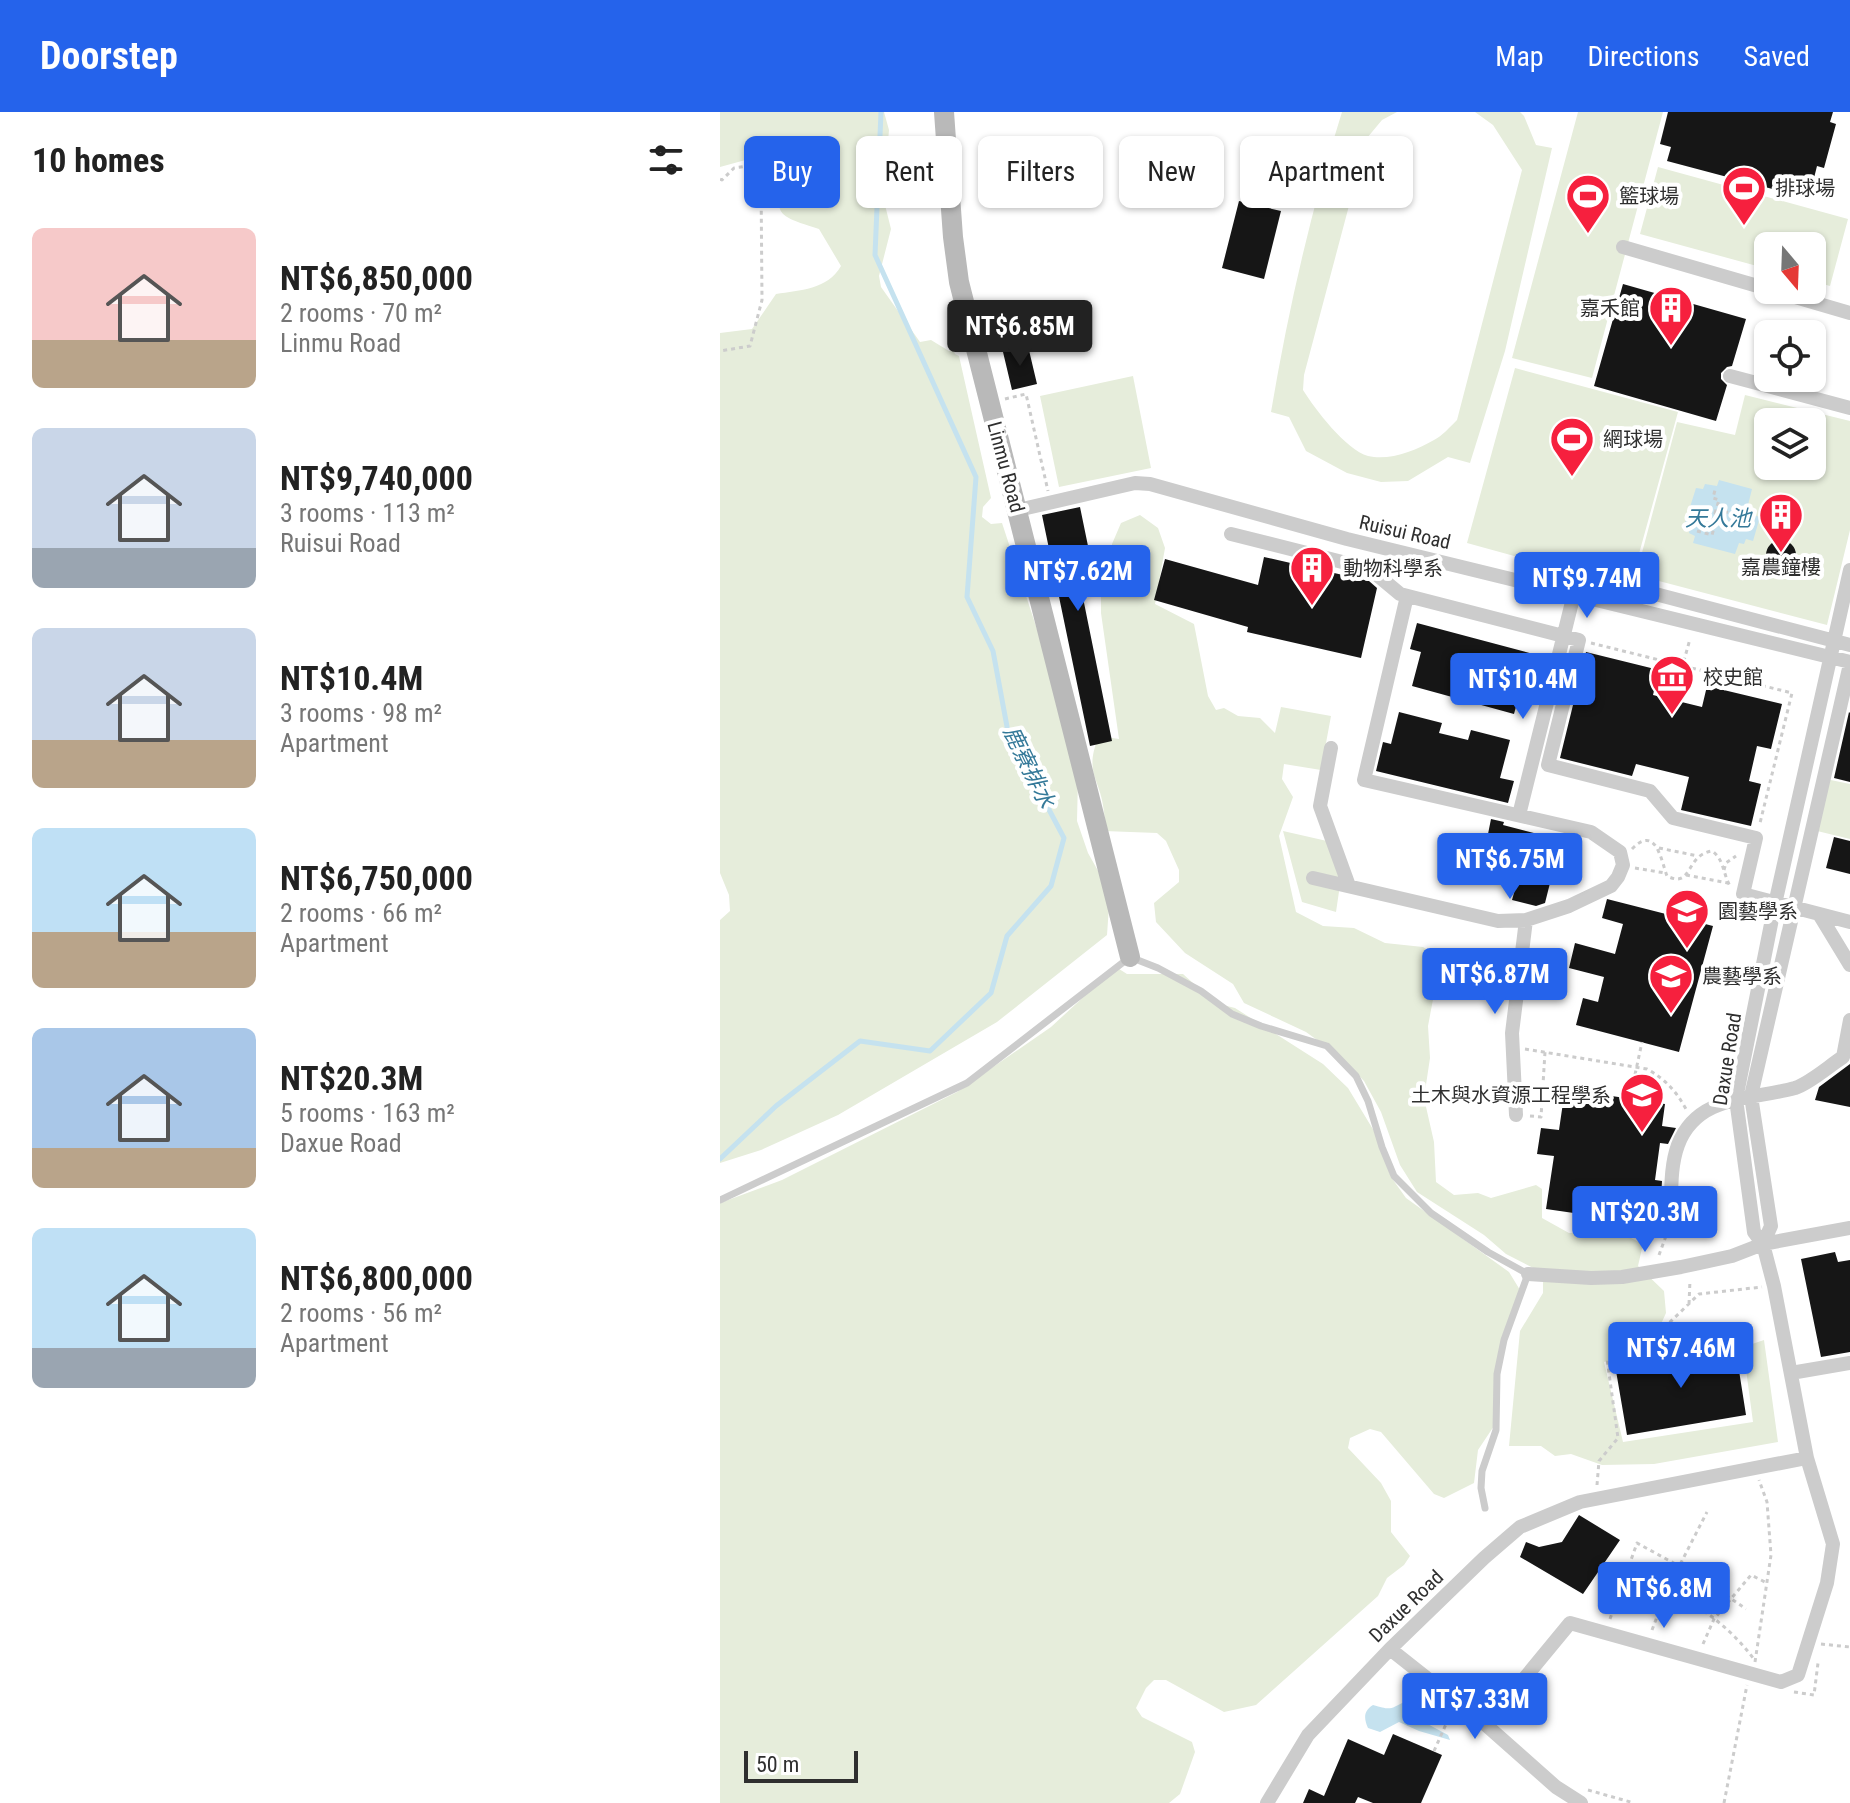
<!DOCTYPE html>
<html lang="en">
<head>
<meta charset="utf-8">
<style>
	body { margin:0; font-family:"Roboto Condensed","Noto Sans TC",sans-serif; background:#f6f6f6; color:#222; height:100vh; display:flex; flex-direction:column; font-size:30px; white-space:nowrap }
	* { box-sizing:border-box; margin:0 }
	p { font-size:26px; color:#767676 }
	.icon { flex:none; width:44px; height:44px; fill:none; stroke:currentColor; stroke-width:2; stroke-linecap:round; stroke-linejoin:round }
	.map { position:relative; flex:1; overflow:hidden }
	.side { display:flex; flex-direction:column; background:#fff; width:720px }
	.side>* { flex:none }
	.guide { position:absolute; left:24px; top:24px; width:760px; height:72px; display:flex; gap:16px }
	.needle { width:52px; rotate:161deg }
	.controls { position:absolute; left:1034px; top:120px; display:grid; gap:16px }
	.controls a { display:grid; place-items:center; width:72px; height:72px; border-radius:12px; background:#fff; box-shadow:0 2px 6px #0004; font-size:40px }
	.scale { position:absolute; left:24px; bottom:20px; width:114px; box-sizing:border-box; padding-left:8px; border:4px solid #2f2f2f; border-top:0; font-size:22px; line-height:28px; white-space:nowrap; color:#2f2f2f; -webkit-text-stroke:6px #fff; paint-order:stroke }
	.price { position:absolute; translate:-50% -68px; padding:0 18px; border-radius:8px; background:#2563eb; color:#fff; font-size:26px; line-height:52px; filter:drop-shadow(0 2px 4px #0008) }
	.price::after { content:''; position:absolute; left:50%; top:48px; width:24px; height:18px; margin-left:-12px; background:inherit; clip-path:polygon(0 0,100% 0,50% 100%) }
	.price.on { background:#222; color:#fff }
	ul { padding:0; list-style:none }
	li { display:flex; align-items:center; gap:24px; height:200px; padding:0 32px }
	li span { display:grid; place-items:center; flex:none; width:224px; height:160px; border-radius:12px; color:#555 }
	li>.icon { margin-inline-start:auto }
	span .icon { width:96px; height:96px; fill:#fffc; stroke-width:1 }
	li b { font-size:34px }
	h2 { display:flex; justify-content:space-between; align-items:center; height:96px; padding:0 32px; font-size:34px }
	.pill { padding:0 28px; border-radius:12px; background:#fff; box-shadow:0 2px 6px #0004; font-size:28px; line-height:72px }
	.pill.on { background:#2563eb; color:#fff }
	header { display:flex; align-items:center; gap:48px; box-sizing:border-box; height:112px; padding:0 40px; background:#2563eb; color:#fff }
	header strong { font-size:38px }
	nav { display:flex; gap:44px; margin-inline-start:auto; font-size:28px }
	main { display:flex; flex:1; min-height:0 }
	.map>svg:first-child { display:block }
	.green { fill:#e6eddb; fill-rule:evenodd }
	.water { fill:#c5e2ef }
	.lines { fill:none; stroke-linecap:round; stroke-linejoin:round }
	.stream { stroke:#c5e2ef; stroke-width:5 }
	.building { fill:#161616 }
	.path { stroke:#ccc; stroke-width:3; stroke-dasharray:4 4; stroke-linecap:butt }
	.lane { stroke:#ccc; stroke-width:7 }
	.street { stroke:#ccc; stroke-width:14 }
	.secondary { stroke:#b9b9b9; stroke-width:20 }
	.labels { text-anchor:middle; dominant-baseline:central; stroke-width:8; stroke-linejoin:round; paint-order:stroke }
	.poi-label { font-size:20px; fill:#2f2f2f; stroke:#fff; text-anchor:start }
	.street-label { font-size:20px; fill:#2f2f2f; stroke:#fff }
	.water-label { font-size:22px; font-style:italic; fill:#347999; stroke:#fff }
</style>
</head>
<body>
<header>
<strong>Doorstep</strong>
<nav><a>Map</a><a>Directions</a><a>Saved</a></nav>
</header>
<main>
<section class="side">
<h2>10 homes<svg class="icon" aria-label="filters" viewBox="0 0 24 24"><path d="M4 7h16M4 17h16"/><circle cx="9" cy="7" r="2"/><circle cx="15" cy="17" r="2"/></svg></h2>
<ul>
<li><span style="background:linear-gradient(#f6c9c9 70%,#b9a48a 0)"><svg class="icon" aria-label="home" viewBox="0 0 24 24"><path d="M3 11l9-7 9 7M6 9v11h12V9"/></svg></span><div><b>NT$6,850,000</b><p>2 rooms · 70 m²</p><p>Linmu Road</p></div></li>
<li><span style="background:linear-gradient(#c9d6e8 75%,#9aa5b1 0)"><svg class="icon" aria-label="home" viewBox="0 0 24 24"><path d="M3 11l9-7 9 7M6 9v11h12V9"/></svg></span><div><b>NT$9,740,000</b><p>3 rooms · 113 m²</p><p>Ruisui Road</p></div></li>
<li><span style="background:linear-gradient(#c9d6e8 70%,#b9a48a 0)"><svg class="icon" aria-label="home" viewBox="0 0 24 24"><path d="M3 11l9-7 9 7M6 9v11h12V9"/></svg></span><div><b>NT$10.4M</b><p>3 rooms · 98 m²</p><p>Apartment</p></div></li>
<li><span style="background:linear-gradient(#bfe0f5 65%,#b9a48a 0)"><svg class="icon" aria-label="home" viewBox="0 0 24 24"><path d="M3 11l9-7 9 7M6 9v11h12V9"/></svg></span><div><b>NT$6,750,000</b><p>2 rooms · 66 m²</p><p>Apartment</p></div></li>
<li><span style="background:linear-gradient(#a9c7e8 75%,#b9a48a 0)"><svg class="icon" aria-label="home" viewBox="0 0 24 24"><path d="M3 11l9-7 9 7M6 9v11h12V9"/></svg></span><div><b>NT$20.3M</b><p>5 rooms · 163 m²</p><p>Daxue Road</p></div></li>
<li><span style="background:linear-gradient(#bfe0f5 75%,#9aa5b1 0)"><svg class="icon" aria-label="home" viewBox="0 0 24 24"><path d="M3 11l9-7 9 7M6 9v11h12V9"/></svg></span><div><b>NT$6,800,000</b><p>2 rooms · 56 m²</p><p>Apartment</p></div></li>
</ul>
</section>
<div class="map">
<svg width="1130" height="1691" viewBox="0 0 1130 1691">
	<rect width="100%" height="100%" fill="#fff"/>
	<path class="green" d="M0,0H164L169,18L163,85L171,117L159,164L161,175L200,230L211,228L229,239L233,237L235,242L239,244L271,386L263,395L262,405L271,412L282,411L339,584L358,666L357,709L368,741L390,780L387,823L277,910L118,1003L41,1038L0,1051V808L10,799L9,783L0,761V221L32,217L56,182C80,178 107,178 121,154L99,117C52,102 53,102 69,55L63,46L40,44L0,55Z
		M622,0H677L662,8L647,26L584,263L583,278C595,297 626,338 648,344C669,349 695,339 714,328C722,324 730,315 737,308L802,58L773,13L755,0H800L804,4L816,33L832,36L785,239L750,351L728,345L688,369L661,370L627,361L586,339L569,305L551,300C568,199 591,98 622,0Z
		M858,0H943L872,266L792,246Z
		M938,55L1128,107L1110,174L1092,169V134H1048V157L920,122Z
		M795,256L958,300L914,460L838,440L834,455L747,431Z
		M413,264L431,356L339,375L320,284Z
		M1025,283L1130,309V418L1107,513L916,463L957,310L1015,323ZM1048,310H1092V354H1048Z
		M420,403L438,416L445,436L435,492L474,512L488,584L496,598L504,596L518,604L540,606L555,621L561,595L611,604L601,658L564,652L562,667L573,685L559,724L576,800L603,814L634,816L665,831L703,835L722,847L726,861L714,882L708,914L710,946L704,986L714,1030L716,1070L734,1083L758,1081L771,1086L816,1073L822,1077V1106L849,1121L897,1119L923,1132L918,1154L944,1179L946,1201L932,1232L884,1250L903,1330L1033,1310L1023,1235L1044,1228L1058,1330L934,1352L882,1353L851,1342L835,1344L821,1334H789L800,1219L823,1181V1161L786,1142L764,1123L697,1080L680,1053L661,1000L644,969L622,946L586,920L524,891L513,872L465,841L436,810L434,791L459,770V758L446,729L437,721L384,719C384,713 385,706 384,700C381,667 363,661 379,624L399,627L381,501V470L392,452V432L401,411Z
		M1101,666L1130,672V727L1089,717Z
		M563,719L607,729L621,766L616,800L582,790Z
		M396,855L407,862H463L495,891L515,896L603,952L628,976L654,1019L671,1065L686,1086L789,1160L800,1178L783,1222L776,1311L758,1338L754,1371L724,1386L714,1382L661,1320L650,1317L630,1326L628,1336L661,1371L671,1389V1420L690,1444L684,1453L667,1466L658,1484L536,1593L504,1600L446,1568H434L426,1576L416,1596L422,1605L472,1630L475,1640L460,1682L449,1691H0V1091L62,1068L237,980L331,915Z"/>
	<path class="water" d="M999,368L1032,377L1026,401L1040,405L1033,429L1026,427L1024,432L1019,431L1015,442L973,431L975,424L969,421L970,416L964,414L976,376L983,377L985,372L997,374Z
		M686,1589L694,1594L702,1609L728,1623L730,1628L699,1619L679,1610L660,1620L648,1616C644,1607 643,1599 653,1593C671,1598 669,1598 686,1589Z"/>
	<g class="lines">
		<path class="stream" d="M0,1047L56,994L140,929L210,939L271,881L287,824L331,774L344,726L288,620L273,539L247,485L256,365L155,143L161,0"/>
	</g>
	<path class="building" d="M948,0H1113L1110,10L1116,12L1104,56L1097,54L1091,78L1066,72L1064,80L947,49L951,35L940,32Z
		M519,89L561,99L544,167L502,156Z
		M903,172L1026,207L1012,254L1007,255L1001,261V267L1007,273L996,309L874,274Z
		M308,234L317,272L292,278L283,240Z
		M360,395L375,468L360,471L392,629L370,634L322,403Z
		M1046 443a15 15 0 1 1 30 0a15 15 0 1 1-30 0Z
		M544,445L649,469L657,476L641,546L527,520L528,515L434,488L445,447L538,473Z
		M697,511L828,546L822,570L804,565L794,602L692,574L701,540L690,537Z
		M866,540L939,558L933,583L982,595L987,574L1062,592L1051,637L1037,634L1029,669L1041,672L1031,714L961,698L969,665L916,652L912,664L840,646Z
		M679,600L722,611L719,621L748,628L751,618L790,628L780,666L794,669L788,691L656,659L663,630L671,632Z
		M1129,600L1130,601V670L1114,666Z
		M771,707L784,710L783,713L861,733L851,768L832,763L825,791L816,794L792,788L801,756L770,747L776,724L768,722Z
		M1114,725L1130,729V762L1106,756Z
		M887,787L993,814L959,940L856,913L863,886L878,890L884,865L849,856L855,831L895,842L903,812L882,806Z
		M1130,952V995L1095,988L1099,975Z
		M845,977L945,992L942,1014L956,1016L948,1032L940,1031L935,1068L942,1069L941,1086L934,1085L930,1112L826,1097L834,1044L817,1042L821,1016L839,1018Z
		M1115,1140L1118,1150L1130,1148V1240L1101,1245L1081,1147Z
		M1015,1233L1026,1303L907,1323L895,1253Z
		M859,1403L900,1428L863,1482L800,1445L806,1430L819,1435L842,1430Z
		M673,1622L722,1643L701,1691H653L638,1685L635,1691H583L589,1677L604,1684L628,1627L664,1643Z"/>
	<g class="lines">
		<path class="path" d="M0,67L2,68L14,56L36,53L41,67L42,188L30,234L0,239
			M285,287L306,282L328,379
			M986,399L995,401
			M998,401L1000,398L1019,404L1021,397L1023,398
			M977,419L992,423L998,402L995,401L999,388L993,386L995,378
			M871,531L1072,581L1040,711
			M953,588L970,527
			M939,736L978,744
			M912,737C936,712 941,748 947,764C973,777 965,743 992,739C1004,747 1003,762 1010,774
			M915,756L945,761
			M1004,758L1006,751L1016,744
			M966,763L1008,771
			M805,937L927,957C945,967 956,979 966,997
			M910,986L922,930
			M810,1004L821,1005L825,940
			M939,1143L946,1124
			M969,1192L970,1168
			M877,1373L879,1349L898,1326L887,1247L942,1235L948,1212L979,1182L1042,1175
			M907,1456C954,1478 1002,1504 1033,1546
			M890,1507L917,1431L981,1466L1026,1497
			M932,1518L948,1476L987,1400
			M983,1532L994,1507L1031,1463L1045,1470
			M1101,1532L1130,1535
			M1035,1550L1051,1443L1047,1390L1039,1368
			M1074,1580L1094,1583L1098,1551
			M714,1639L731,1601
			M868,1678L914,1691
			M1004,1691L1027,1573"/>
		<path class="lane" d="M0,1088L247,971L410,845L438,856L481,879L512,902L541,914L607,934L636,964L648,989L662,1035L674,1064L711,1101L768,1140L808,1162L784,1228L777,1262L776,1318L762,1359L761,1376L765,1396"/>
		<path class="street" d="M903,135L1048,177
			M1051,178L1130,201
			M1010,264L1130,296
			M298,398L415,371L430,372L627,427L1130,550
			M511,422L650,457L680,482L859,528L828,653L930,679L953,706L1036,726L1023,782L1130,810
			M611,636L600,694L629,774
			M799,703L854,482L886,469L1130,533
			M593,766L778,809L806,808L849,794L891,774L898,765L903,753L900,740L871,720L644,668L687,484
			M1099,802L1130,853
			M796,1003L792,921L806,808
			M950,1113C952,1087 949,1057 958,1033C977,982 1032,988 1075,976C1090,971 1109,954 1123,945L1130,908
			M1043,1132L1051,1114L1031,984L1130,552
			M808,1162L871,1166L902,1165L961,1155L1012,1144L1043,1132L1130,1116
			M1071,1261L1130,1251
			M670,1537L766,1613L836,1675L861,1691
			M766,1613L850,1511L1061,1570L1078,1563L1107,1471L1113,1432L1087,1346L1054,1174L1043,1132L1034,1120L1016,987L1055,792L1130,458
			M547,1691L588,1623L670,1537L764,1446L800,1415L860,1390L1087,1346"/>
		<path class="secondary" d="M224,0L233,125L239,170L410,845"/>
	</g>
	<defs>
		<g id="stadium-pin" transform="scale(2.3)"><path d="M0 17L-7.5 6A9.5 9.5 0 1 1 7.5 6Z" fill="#f6203e" stroke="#fff"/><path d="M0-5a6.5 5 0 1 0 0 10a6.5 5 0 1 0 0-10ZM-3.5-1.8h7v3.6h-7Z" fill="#fff"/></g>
		<g id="building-pin" transform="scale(2.3)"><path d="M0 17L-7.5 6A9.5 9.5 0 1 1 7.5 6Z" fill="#f6203e" stroke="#fff"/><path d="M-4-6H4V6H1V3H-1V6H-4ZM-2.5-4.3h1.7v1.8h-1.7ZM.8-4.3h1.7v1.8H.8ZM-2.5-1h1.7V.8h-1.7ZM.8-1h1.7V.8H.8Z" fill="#fff"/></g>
		<g id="museum-pin" transform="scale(2.3)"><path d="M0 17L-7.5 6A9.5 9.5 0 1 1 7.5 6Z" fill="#f6203e" stroke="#fff"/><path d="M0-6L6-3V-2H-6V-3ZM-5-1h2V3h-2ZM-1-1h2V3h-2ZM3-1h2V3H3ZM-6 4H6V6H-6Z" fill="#fff"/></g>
		<g id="university-pin" transform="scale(2.3)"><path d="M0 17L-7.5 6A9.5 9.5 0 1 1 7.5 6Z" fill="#f6203e" stroke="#fff"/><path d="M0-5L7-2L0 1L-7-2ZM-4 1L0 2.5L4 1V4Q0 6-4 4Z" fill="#fff"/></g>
	</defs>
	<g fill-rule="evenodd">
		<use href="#stadium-pin" x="1024" y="76"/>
		<use href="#stadium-pin" x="868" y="84"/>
		<use href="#building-pin" x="951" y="196"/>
		<use href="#stadium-pin" x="852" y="327"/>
		<use href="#building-pin" x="1061" y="403"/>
		<use href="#building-pin" x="592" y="456"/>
		<use href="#museum-pin" x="952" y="565"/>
		<use href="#university-pin" x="967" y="799"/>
		<use href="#university-pin" x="951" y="864"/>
		<use href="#university-pin" x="922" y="983"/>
	</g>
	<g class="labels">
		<g class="poi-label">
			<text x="1055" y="76">排球場</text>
			<text x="899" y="84">籃球場</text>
			<text x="920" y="196" text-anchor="end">嘉禾館</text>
			<text x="883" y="327">網球場</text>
			<text x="1061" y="455" text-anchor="middle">嘉農鐘樓</text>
			<text x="623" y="456">動物科學系</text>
			<text x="983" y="565">校史館</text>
			<text x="998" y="799">園藝學系</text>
			<text x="982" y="864">農藝學系</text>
			<text x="891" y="983" text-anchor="end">土木與水資源工程學系</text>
		</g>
		<g class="street-label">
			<text transform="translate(286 355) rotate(75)">Linmu Road</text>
			<text transform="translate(685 420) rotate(13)">Ruisui Road</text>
			<text transform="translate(1007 947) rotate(-81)">Daxue Road</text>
			<text transform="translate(686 1494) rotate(-44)">Daxue Road</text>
		</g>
		<g class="water-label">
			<text x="998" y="406">天人池</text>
			<text transform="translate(309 655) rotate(64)">鹿寮排水</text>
		</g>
	</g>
</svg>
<div class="controls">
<a><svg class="needle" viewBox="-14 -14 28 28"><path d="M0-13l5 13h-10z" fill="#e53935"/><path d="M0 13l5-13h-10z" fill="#767676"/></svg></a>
<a><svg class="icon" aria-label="locate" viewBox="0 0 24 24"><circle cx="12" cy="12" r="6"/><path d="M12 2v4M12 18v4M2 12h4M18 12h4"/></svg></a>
<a><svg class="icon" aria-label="layers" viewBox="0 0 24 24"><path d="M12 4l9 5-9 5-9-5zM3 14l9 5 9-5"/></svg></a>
</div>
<div class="scale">50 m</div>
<b class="price on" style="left:300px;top:256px">NT$6.85M</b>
<b class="price" style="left:358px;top:501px">NT$7.62M</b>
<b class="price" style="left:867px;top:508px">NT$9.74M</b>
<b class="price" style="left:803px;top:609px">NT$10.4M</b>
<b class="price" style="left:790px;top:789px">NT$6.75M</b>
<b class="price" style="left:775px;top:904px">NT$6.87M</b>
<b class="price" style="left:925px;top:1142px">NT$20.3M</b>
<b class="price" style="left:961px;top:1278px">NT$7.46M</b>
<b class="price" style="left:944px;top:1518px">NT$6.8M</b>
<b class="price" style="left:755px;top:1629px">NT$7.33M</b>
<div class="guide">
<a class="pill on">Buy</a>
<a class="pill">Rent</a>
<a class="pill">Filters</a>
<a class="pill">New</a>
<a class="pill">Apartment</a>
</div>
</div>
</main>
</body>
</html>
